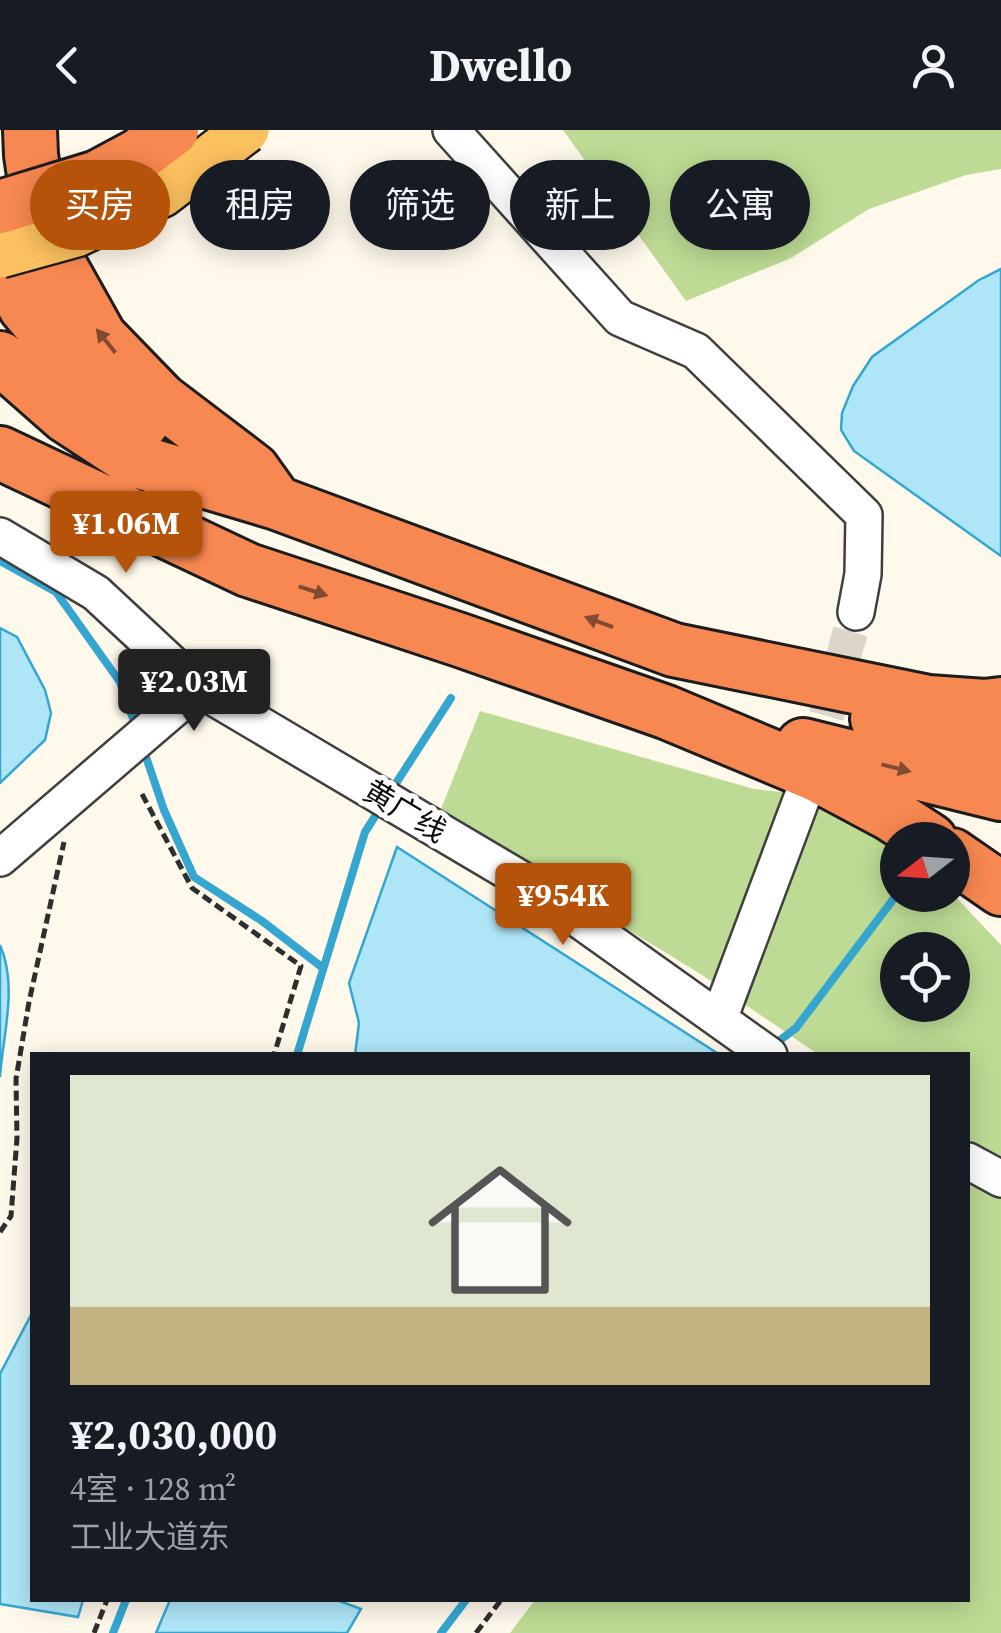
<!DOCTYPE html>
<html lang="zh">
<head>
<meta charset="utf-8">
<style>
	body { margin:0; font-family:"Source Serif 4","Noto Sans SC",serif; background:#242831; color:#f1f3f6; height:100vh; display:flex; flex-direction:column; font-size:38px; white-space:nowrap }
	* { box-sizing:border-box; margin:0 }
	p { font-size:32px; color:#9ea1a6 }
	.icon { flex:none; width:55px; height:55px; fill:none; stroke:currentColor; stroke-width:2; stroke-linecap:round; stroke-linejoin:round }
	.map { position:relative; flex:1; overflow:hidden }
	.panel { position:absolute; left:30px; top:922px; width:940px; height:550px; display:flex; flex-direction:column; background:#171b24; border-radius:0px; box-shadow:0 5px 25px #0003 }
	.panel>* { flex:none }
	.banner { position:absolute; left:30px; top:30px; width:942px; height:90px; display:flex; gap:20px }
	.needle { width:65px; rotate:253deg }
	.tools { position:absolute; left:880px; top:692px; display:grid; gap:20px }
	.tools a { display:grid; place-items:center; width:90px; height:90px; border-radius:50%; background:#171b24; box-shadow:0 5px 25px #0003; font-size:50px }
	.price { position:absolute; translate:-50% -85px; padding:0 22px; border-radius:10px; background:#b45309; color:#fff; font-size:32px; line-height:65px; filter:drop-shadow(0 2px 5px #0008) }
	.price::after { content:''; position:absolute; left:50%; top:60px; width:30px; height:22px; margin-left:-15px; background:inherit; clip-path:polygon(0 0,100% 0,50% 100%) }
	.price.on { background:#222; color:#fff }
	ul { padding:0; list-style:none }
	li { display:grid; align-content:center; gap:20px; height:530px; padding:0 40px }
	li+li { border-top:2px solid #363941 }
	li span { display:grid; place-items:center; height:310px; border-radius:0px; color:#555 }
	li>.icon { margin-inline-start:auto }
	span .icon { width:180px; height:180px; fill:#fffc; stroke-width:1 }
	li b { font-size:42px }
	.pill { padding:0 35px; border-radius:45px; background:#171b24; box-shadow:0 5px 25px #0003; font-size:35px; line-height:90px }
	.pill.on { background:#b45309; color:#fff }
	header { display:flex; justify-content:space-between; align-items:center; height:130px; padding:0 40px; background:#171b24; font-size:45px; font-weight:700 }
	.map>svg:first-child { display:block }
	.forest { fill:#bddb94; fill-rule:evenodd }
	.water { fill:#afe6f7; stroke:#35a6d0; stroke-width:2.5 }
	.lines { fill:none; stroke-linecap:round; stroke-linejoin:round }
	.stream { stroke:#35a6d0; stroke-width:8 }
	.minor-tunnel { stroke:#dbd5ca; stroke-width:35; stroke-dasharray:35 18; stroke-linecap:butt }
	.minor-casing { stroke:#3f3f3f; stroke-width:40 }
	.highway-casing { stroke:#1d1d1d; stroke-width:58 }
	.path { stroke:#2e2e2e; stroke-width:5; stroke-dasharray:10 5; stroke-linecap:butt }
	.minor { stroke:#fff; stroke-width:35 }
	.highway { stroke:#f88851; stroke-width:52 }
	.major-bridge-casing { stroke:#1d1d1d; stroke-width:50; stroke-linecap:butt }
	.highway-bridge-casing { stroke:#1d1d1d; stroke-width:58; stroke-linecap:butt }
	.major-bridge { stroke:#fcc15f; stroke-width:45 }
	.highway-bridge { stroke:#f88851; stroke-width:52 }
	.oneway { fill:#824a2e }
	.labels { text-anchor:middle; dominant-baseline:central; stroke-width:10; stroke-linejoin:round; paint-order:stroke }
	.street-label { font-size:30px; fill:#0c0c0c; stroke:#fff }
</style>
</head>
<body>
<header><svg class="icon" aria-label="back" viewBox="0 0 24 24"><path d="M15 5l-7 7 7 7"/></svg>Dwello<svg class="icon" aria-label="person" viewBox="0 0 24 24"><circle cx="12" cy="8" r="4"/><path d="M4 21q1-7 8-7t8 7"/></svg></header>
<div class="map">
<svg width="1001" height="1503" viewBox="0 0 1001 1503">
	<rect width="100%" height="100%" fill="#fff9ec"/>
	<path class="forest" d="M563,0H1001V39L966,45L869,79L791,128L686,171Z
		M480,581L754,659L826,667L897,712L898,765L953,764L1001,815V1503H510L535,1470H968V925H819L702,845L439,684ZM898,820H952V875H898Z"/>
	<path class="water" d="M1001,139V426L854,321L841,300L842,283L853,256L872,227L979,150Z
		M0,498L17,507L45,560L51,583L45,610L0,653Z
		M397,717L717,923L355,925L359,893L349,853Z
		M0,815C18,856 3,904 0,947Z
		M32,1183V1470H83L78,1487L0,1474V1244Z
		M170,1470H337L361,1479L347,1503H156Z"/>
	<g class="lines">
		<path class="stream" d="M0,431L56,462L120,552L137,600
			M143,618L164,680L194,747L262,791L323,838
			M391,661L451,568
			M771,917L796,898L898,763
			M297,925L365,702L381,677
			M113,1503L126,1470
			M441,1503L466,1470"/>
		<path class="minor-tunnel" d="M812,637L856,482"/>
		<g class="minor-casing">
			<path id="minor" d="M451,0L620,188L696,221L864,385L863,444L856,482
				M0,406L96,463L198,558L529,754L769,925
				M0,728L198,558
				M719,889L806,657
				M968,1031L1001,1049"/>
		</g>
		<g class="highway-casing">
			<path id="highway" d="M30,0L31,25L40,86L58,132L100,207L161,270L253,340L273,368
				M0,127L25,177L73,234L133,287L142,293
				M0,228L66,286L133,330L277,373L674,520L928,572L985,576L1001,574
				M0,323L248,440L460,510L666,582L817,645L890,684L930,710
				M877,589L908,600L1001,624
				M803,615L1001,664
				M952,725L1001,759"/>
		</g>
		<path class="path" d="M142,664L192,758L301,836L274,925
			M0,1102L11,1086L17,1008L16,949L29,872L64,712
			M94,1503L107,1470
			M476,1503L501,1470"/>
		<use href="#minor" class="minor"/>
		<use href="#highway" class="highway"/>
		<g class="major-bridge-casing">
			<path id="major-bridge" d="M0,125L76,104L162,64L246,0"/>
		</g>
		<g class="highway-bridge-casing">
			<path id="highway-bridge" d="M0,77L98,47L139,25L172,0"/>
		</g>
		<use href="#major-bridge" class="major-bridge"/>
		<use href="#highway-bridge" class="highway-bridge"/>
	</g>
	<defs><path id="oneway-solid" d="M-6-.8H1V-3.2L6.5 0L1 3.2V.8H-6Z" transform="scale(2.5)"/></defs>
	<g class="oneway">
		<use href="#oneway-solid" transform="translate(106 211) rotate(-129)"/>
		<use href="#oneway-solid" transform="translate(313 461) rotate(18)"/>
		<use href="#oneway-solid" transform="translate(599 492) rotate(-160)"/>
		<use href="#oneway-solid" transform="translate(896 638) rotate(14)"/>
	</g>
	<g class="labels">
		<g class="street-label">
			<text transform="translate(405 681) rotate(31)">黄广线</text>
		</g>
	</g>
</svg>
<div class="tools">
<a><svg class="needle" viewBox="-14 -14 28 28"><path d="M0-13l5 13h-10z" fill="#e53935"/><path d="M0 13l5-13h-10z" fill="#9ea1a6"/></svg></a>
<a><svg class="icon" aria-label="locate" viewBox="0 0 24 24"><circle cx="12" cy="12" r="6"/><path d="M12 2v4M12 18v4M2 12h4M18 12h4"/></svg></a>
</div>
<b class="price" style="left:126px;top:446px">¥1.06M</b>
<b class="price on" style="left:194px;top:604px">¥2.03M</b>
<b class="price" style="left:563px;top:818px">¥954K</b>
<div class="banner">
<a class="pill on">买房</a>
<a class="pill">租房</a>
<a class="pill">筛选</a>
<a class="pill">新上</a>
<a class="pill">公寓</a>
</div>
<section class="panel">
<ul>
<li><span style="background:linear-gradient(#dfe7d0 75%,#c2b280 0)"><svg class="icon" aria-label="home" viewBox="0 0 24 24"><path d="M3 11l9-7 9 7M6 9v11h12V9"/></svg></span><div><b>¥2,030,000</b><p>4室 · 128 m²</p><p>工业大道东</p></div></li>
</ul>
</section>
</div>
</body>
</html>
